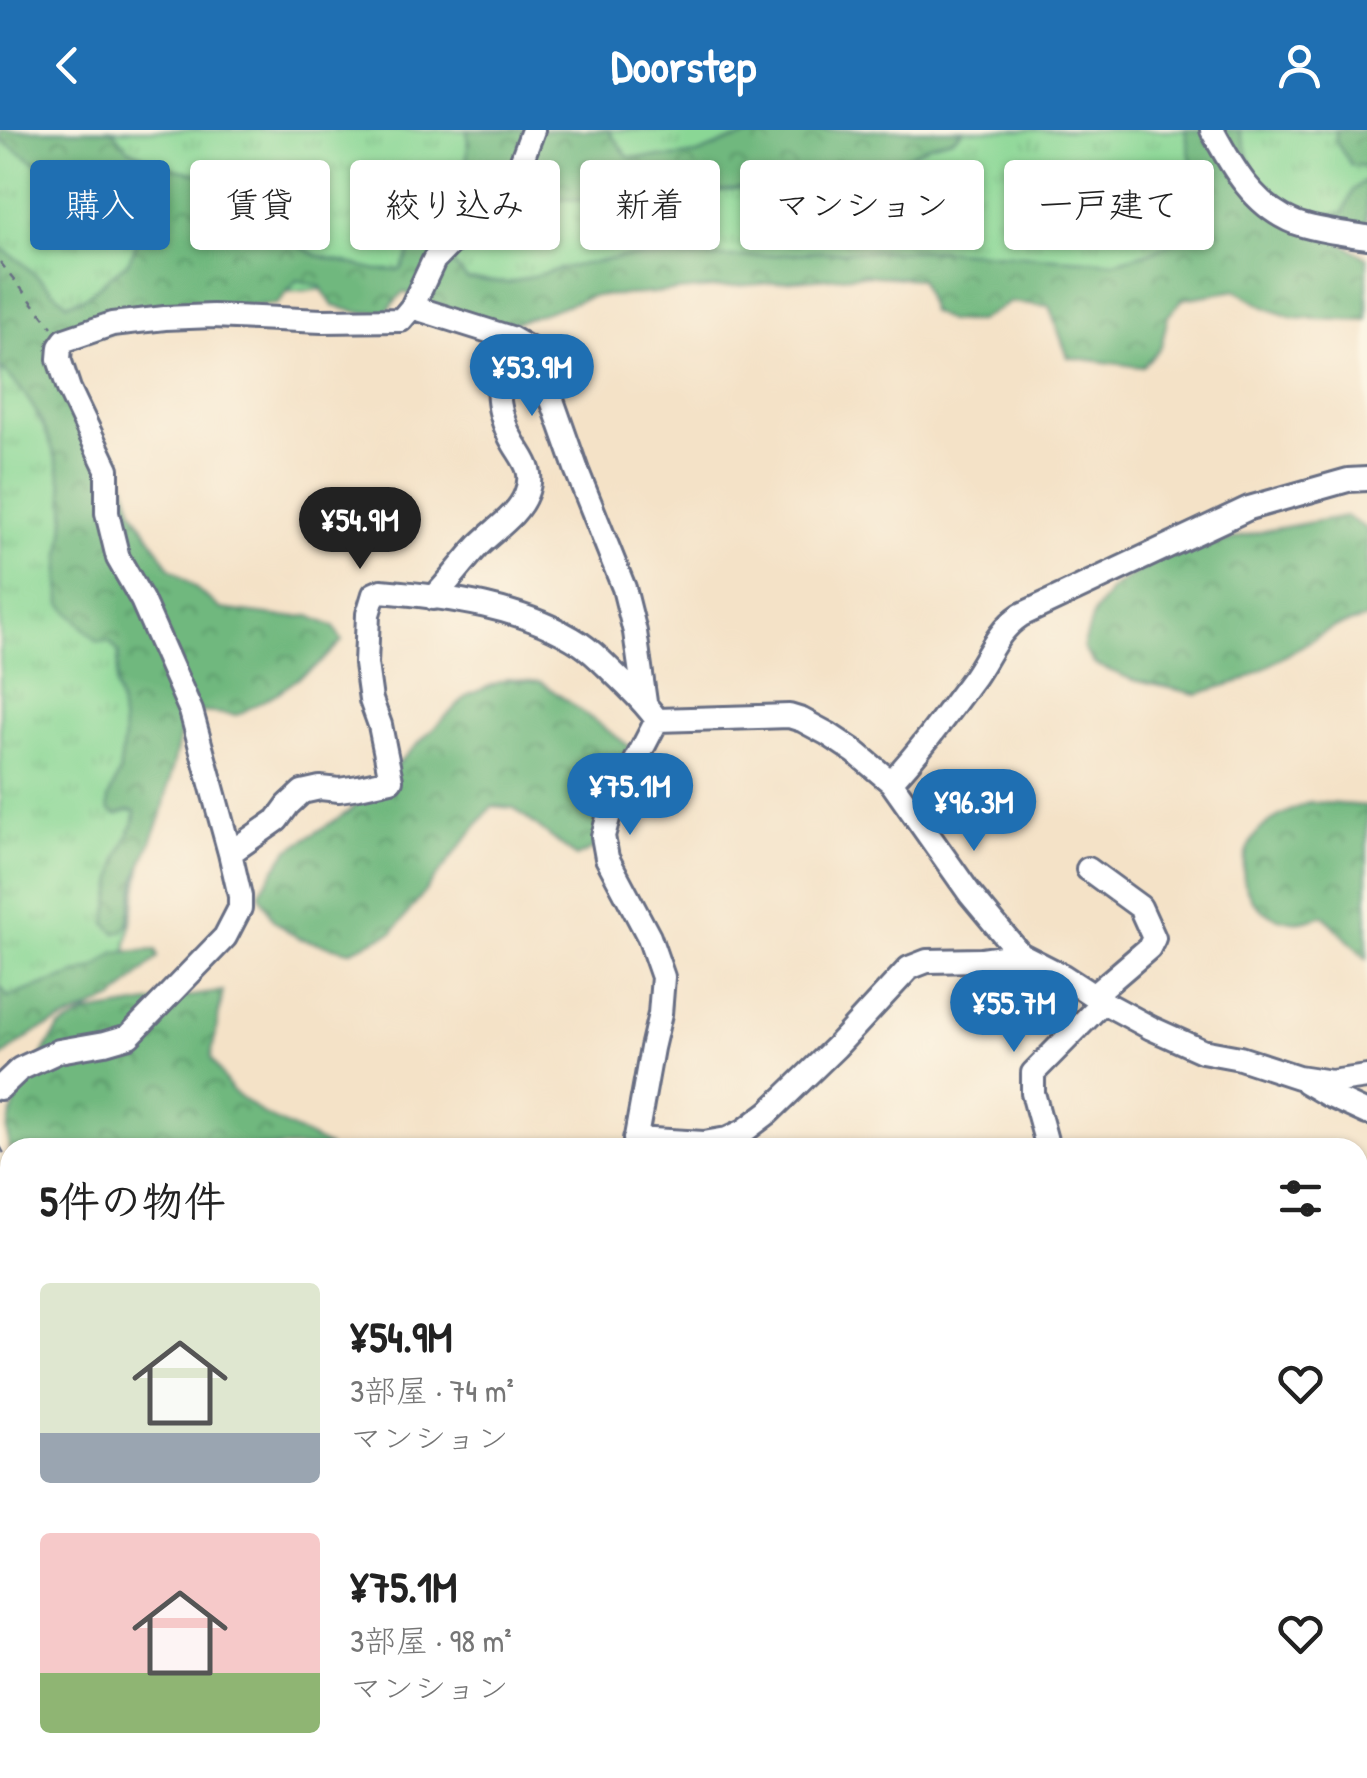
<!DOCTYPE html>
<html lang="ja">
<head>
<meta charset="utf-8">
<style>
	body { margin:0; font-family:"Patrick Hand","Klee One",sans-serif; background:#f2f2f2; color:#222; height:100vh; display:flex; flex-direction:column; font-size:38px; white-space:nowrap }
	* { box-sizing:border-box; margin:0 }
	p { font-size:32px; color:#767676 }
	.icon { flex:none; width:55px; height:55px; fill:none; stroke:currentColor; stroke-width:2; stroke-linecap:round; stroke-linejoin:round }
	.map { position:relative; flex:1; overflow:hidden }
	.details { position:absolute; left:0px; top:1008px; width:1368px; height:642px; display:flex; flex-direction:column; background:#fff; border-radius:30px 30px 0 0; box-shadow:0 2px 8px #0004 }
	.details>* { flex:none }
	.top-card { position:absolute; left:30px; top:30px; width:1308px; height:90px; display:flex; gap:20px }
	.price { position:absolute; translate:-50% -85px; padding:0 22px; border-radius:35px; background:#1f6fb2; color:#fff; font-size:32px; line-height:65px; filter:drop-shadow(0 2px 5px #0008) }
	.price::after { content:''; position:absolute; left:50%; top:60px; width:30px; height:22px; margin-left:-15px; background:inherit; clip-path:polygon(0 0,100% 0,50% 100%) }
	.price.current { background:#222; color:#fff }
	ul { padding:0; list-style:none }
	li { display:flex; align-items:center; gap:30px; height:250px; padding:0 40px }
	li span { display:grid; place-items:center; flex:none; width:280px; height:200px; border-radius:10px; color:#555 }
	li>.icon { margin-inline-start:auto }
	span .icon { width:120px; height:120px; fill:#fffc; stroke-width:1 }
	li b { font-size:42px }
	h2 { display:flex; justify-content:space-between; align-items:center; height:120px; padding:0 40px; font-size:42px }
	.chip { padding:0 35px; border-radius:10px; background:#fff; box-shadow:0 2px 8px #0004; font-size:35px; line-height:90px }
	.chip.current { background:#1f6fb2; color:#fff }
	header { display:flex; justify-content:space-between; align-items:center; height:130px; padding:0 40px; background:#1f6fb2; color:#fff; font-size:45px; font-weight:700 }
	.map>svg:first-child { display:block }
	.grass { fill:url(#grass-tufts); stroke:#52837a; stroke-width:2.5 }
	.forest { fill:url(#forest-crowns); stroke:#45746e; stroke-width:2.5 }
	.lines { fill:none; stroke-linecap:round; stroke-linejoin:round }
	.minor-casing { stroke:#676e83; stroke-width:28 }
	.path { stroke:#676e83; stroke-width:2.5; stroke-dasharray:8 8; stroke-linecap:butt }
	.minor { stroke:#fff; stroke-width:22 }
</style>
</head>
<body>
<header><svg class="icon" aria-label="back" viewBox="0 0 24 24"><path d="M15 5l-7 7 7 7"/></svg>Doorstep<svg class="icon" aria-label="person" viewBox="0 0 24 24"><circle cx="12" cy="8" r="4"/><path d="M4 21q1-7 8-7t8 7"/></svg></header>
<div class="map">
<svg width="1367" height="1648" viewBox="0 0 1367 1648">
	<defs>
		<pattern id="grass-tufts" width="24" height="20" patternUnits="userSpaceOnUse" patternTransform="scale(2.5)"><rect width="24" height="20" fill="#8ad795"/><path d="M3 7l-1-3M5 7V3M7 7l1-3M15 17l-1-3M17 17v-4M19 17l1-3" fill="none" stroke="#76b983"/></pattern>
		<pattern id="forest-crowns" width="20" height="18" patternUnits="userSpaceOnUse" patternTransform="scale(2.5)"><rect width="20" height="18" fill="#6fb87e"/><path d="M2 6a3 3 0 1 1 6 0M12 15a3 3 0 1 1 6 0" fill="none" stroke="#5a966a"/></pattern>
	</defs>
	<rect width="100%" height="100%" fill="#fcf5e5"/>
	<filter id="ink" filterUnits="userSpaceOnUse"><feTurbulence type="fractalNoise" baseFrequency=".01" numOctaves="2"/><feDisplacementMap in="SourceGraphic" scale="20" xChannelSelector="R" yChannelSelector="G"/><feConvolveMatrix kernelMatrix="1 2 1 2 8 2 1 2 1" color-interpolation-filters="sRGB"/></filter>
	<filter id="wash" filterUnits="userSpaceOnUse"><feTurbulence type="fractalNoise" baseFrequency=".0048" numOctaves="4" result="noise"/><feDisplacementMap in="SourceGraphic" scale="40" xChannelSelector="R" yChannelSelector="G"/><feGaussianBlur stdDeviation="2.25" result="paint"/><feColorMatrix in="noise" values="0 0 0 0 0 0 0 0 0 0 0 0 0 0 0 0 0 1.4 0 .05"/><feComposite in="paint" operator="in"/></filter>
	<g filter="url(#wash)">
		<rect width="100%" height="100%" fill="#f4e2c7"/>
		<path class="grass" d="M0,0H1367V89L1285,78L1212,84L1208,103L1110,144L984,127L522,154L429,152L55,178L171,574L123,837L0,902Z"/>
		<path class="forest" d="M0,0H112L128,19L175,39L214,47L286,108L316,125L377,140H401L409,124L392,83L399,72L420,78L437,79C461,54 471,35 467,0H608L628,27H674L697,24L727,12L774,0H964L952,9L930,15L903,29L869,40L828,43L796,50L714,62L688,74H673L662,67L656,56L638,55L592,72L548,67L527,70L477,100L459,115L452,133L467,149L508,153L563,138L623,127H741L814,122L938,120L1115,132L1156,120L1198,99L1212,84L1206,62L1195,51L1185,0H1239L1260,58L1308,88L1344,82L1353,60L1364,51L1367,52V93H1327V104L1367,128V191L1293,188L1264,177L1237,160L1183,169L1168,186L1161,217L1142,237L1068,227L1049,176L1010,172L978,191H948L931,182L920,149L862,145L642,164L592,166L517,192L496,196L403,162L387,181L362,183L333,176L320,156L297,150L277,174L220,178L57,215L89,304L116,328L133,380L170,438L221,479L283,487L310,486L334,497L342,511L320,533L279,562L237,585L200,582L183,593L161,687L137,746L128,795L123,801L116,803L106,794L118,728L134,692L135,681L128,680L116,685L109,680L108,669L119,644L124,606L120,572L116,557L119,523L110,512L97,511L61,474C61,462 59,448 60,436C61,415 67,395 65,374C60,326 38,269 0,238V117L21,132L67,173L84,168L128,132L141,105L126,87L36,33L0,9Z
			M1336,0H1367V36L1351,35L1336,12Z
			M1345,386L1367,399V488L1332,498L1244,550L1197,564L1133,550L1094,534L1083,518L1093,485L1111,460L1159,427L1269,400Z
			M507,549L541,552L651,632L637,666L603,714L576,727L514,678L492,676L393,802L349,821L298,808L273,790L259,763L287,721L348,682L468,565Z
			M1310,672L1367,676V829L1323,785C1313,788 1302,793 1292,791C1250,786 1231,748 1252,710C1264,690 1290,681 1310,672Z
			M156,820L158,827L114,869L35,902L0,928V856L8,867L97,837L115,822Z
			M223,861L211,928L231,960L263,984L330,1017L10,1018V1028L7,1000L17,965L59,898L87,883Z"/>
	</g>
	<g filter="url(#ink)">
		<g class="lines">
			<g class="minor-casing">
				<path id="minor" d="M1212,0C1232,37 1254,77 1296,93C1318,101 1344,103 1367,107
					M412,177L511,208L530,219C521,229 505,241 500,254C495,271 505,299 514,314C524,331 535,341 526,364C518,385 495,399 479,415C463,432 450,451 433,468
					M530,219L540,236L577,341L624,458L635,502L645,572
					M891,652C921,620 948,582 974,547C990,524 997,501 1021,485L1249,378L1348,350L1367,349
					M230,723L277,690L288,675L302,662L320,658L339,660L359,657L391,650L380,595L371,570L366,534L368,484L374,464L381,461C448,467 523,476 581,514C596,524 608,538 621,550C634,563 646,574 657,590
					M1088,739L1140,777L1154,808L1149,818L1093,866
					M1306,952L1328,965L1367,983
					M0,958L20,939L59,921L105,913L129,906L225,807L240,778V766L230,723L191,581L142,470L118,428L107,383V339L69,259L59,229L60,217L65,210L112,194L165,188L213,186L322,191L401,190L412,177L434,130L505,58L520,35L533,0
					M635,1009L704,1013L727,1009L744,1001L769,982L836,917L909,838L927,831L981,830L1020,824
					M634,1018L652,918L660,884L663,847L649,807L607,728L603,706L610,681L657,590L789,586L802,590L828,604L855,622L891,652L970,764L1020,824L1063,846L1103,872L1151,898L1202,921L1240,928L1298,947L1331,952L1367,947
					M1048,1018L1033,963V943L1103,872
					M1358,1256L1367,1261
					M0,1361L10,1358
					M966,1640L972,1648
					M432,1648L434,1640
					M800,1648L812,1640
					M850,1648H868"/>
			</g>
			<path class="path" d="M0,132L52,197
				M0,1016L10,1035
				M0,1596L10,1591
				M1358,1596L1367,1611"/>
			<use href="#minor" class="minor"/>
		</g>
	</g>
</svg>
<b class="price" style="left:532px;top:289px">¥53.9M</b>
<b class="price current" style="left:360px;top:442px">¥54.9M</b>
<b class="price" style="left:630px;top:708px">¥75.1M</b>
<b class="price" style="left:974px;top:724px">¥96.3M</b>
<b class="price" style="left:1014px;top:925px">¥55.7M</b>
<div class="top-card">
<a class="chip current">購入</a>
<a class="chip">賃貸</a>
<a class="chip">絞り込み</a>
<a class="chip">新着</a>
<a class="chip">マンション</a>
<a class="chip">一戸建て</a>
</div>
<section class="details">
<h2>5件の物件<svg class="icon" aria-label="filters" viewBox="0 0 24 24"><path d="M4 7h16M4 17h16"/><circle cx="9" cy="7" r="2"/><circle cx="15" cy="17" r="2"/></svg></h2>
<ul>
<li><span style="background:linear-gradient(#dfe7d0 75%,#9aa5b1 0)"><svg class="icon" aria-label="home" viewBox="0 0 24 24"><path d="M3 11l9-7 9 7M6 9v11h12V9"/></svg></span><div><b>¥54.9M</b><p>3部屋 · 74 m²</p><p>マンション</p></div><svg class="icon" aria-label="heart" viewBox="0 0 24 24"><path d="M12 20l-8-8c-3-5 5-10 8-4 3-6 11-1 8 4z"/></svg></li>
<li><span style="background:linear-gradient(#f6c9c9 70%,#8fb573 0)"><svg class="icon" aria-label="home" viewBox="0 0 24 24"><path d="M3 11l9-7 9 7M6 9v11h12V9"/></svg></span><div><b>¥75.1M</b><p>3部屋 · 98 m²</p><p>マンション</p></div><svg class="icon" aria-label="heart" viewBox="0 0 24 24"><path d="M12 20l-8-8c-3-5 5-10 8-4 3-6 11-1 8 4z"/></svg></li>
</ul>
</section>
</div>
</body>
</html>
